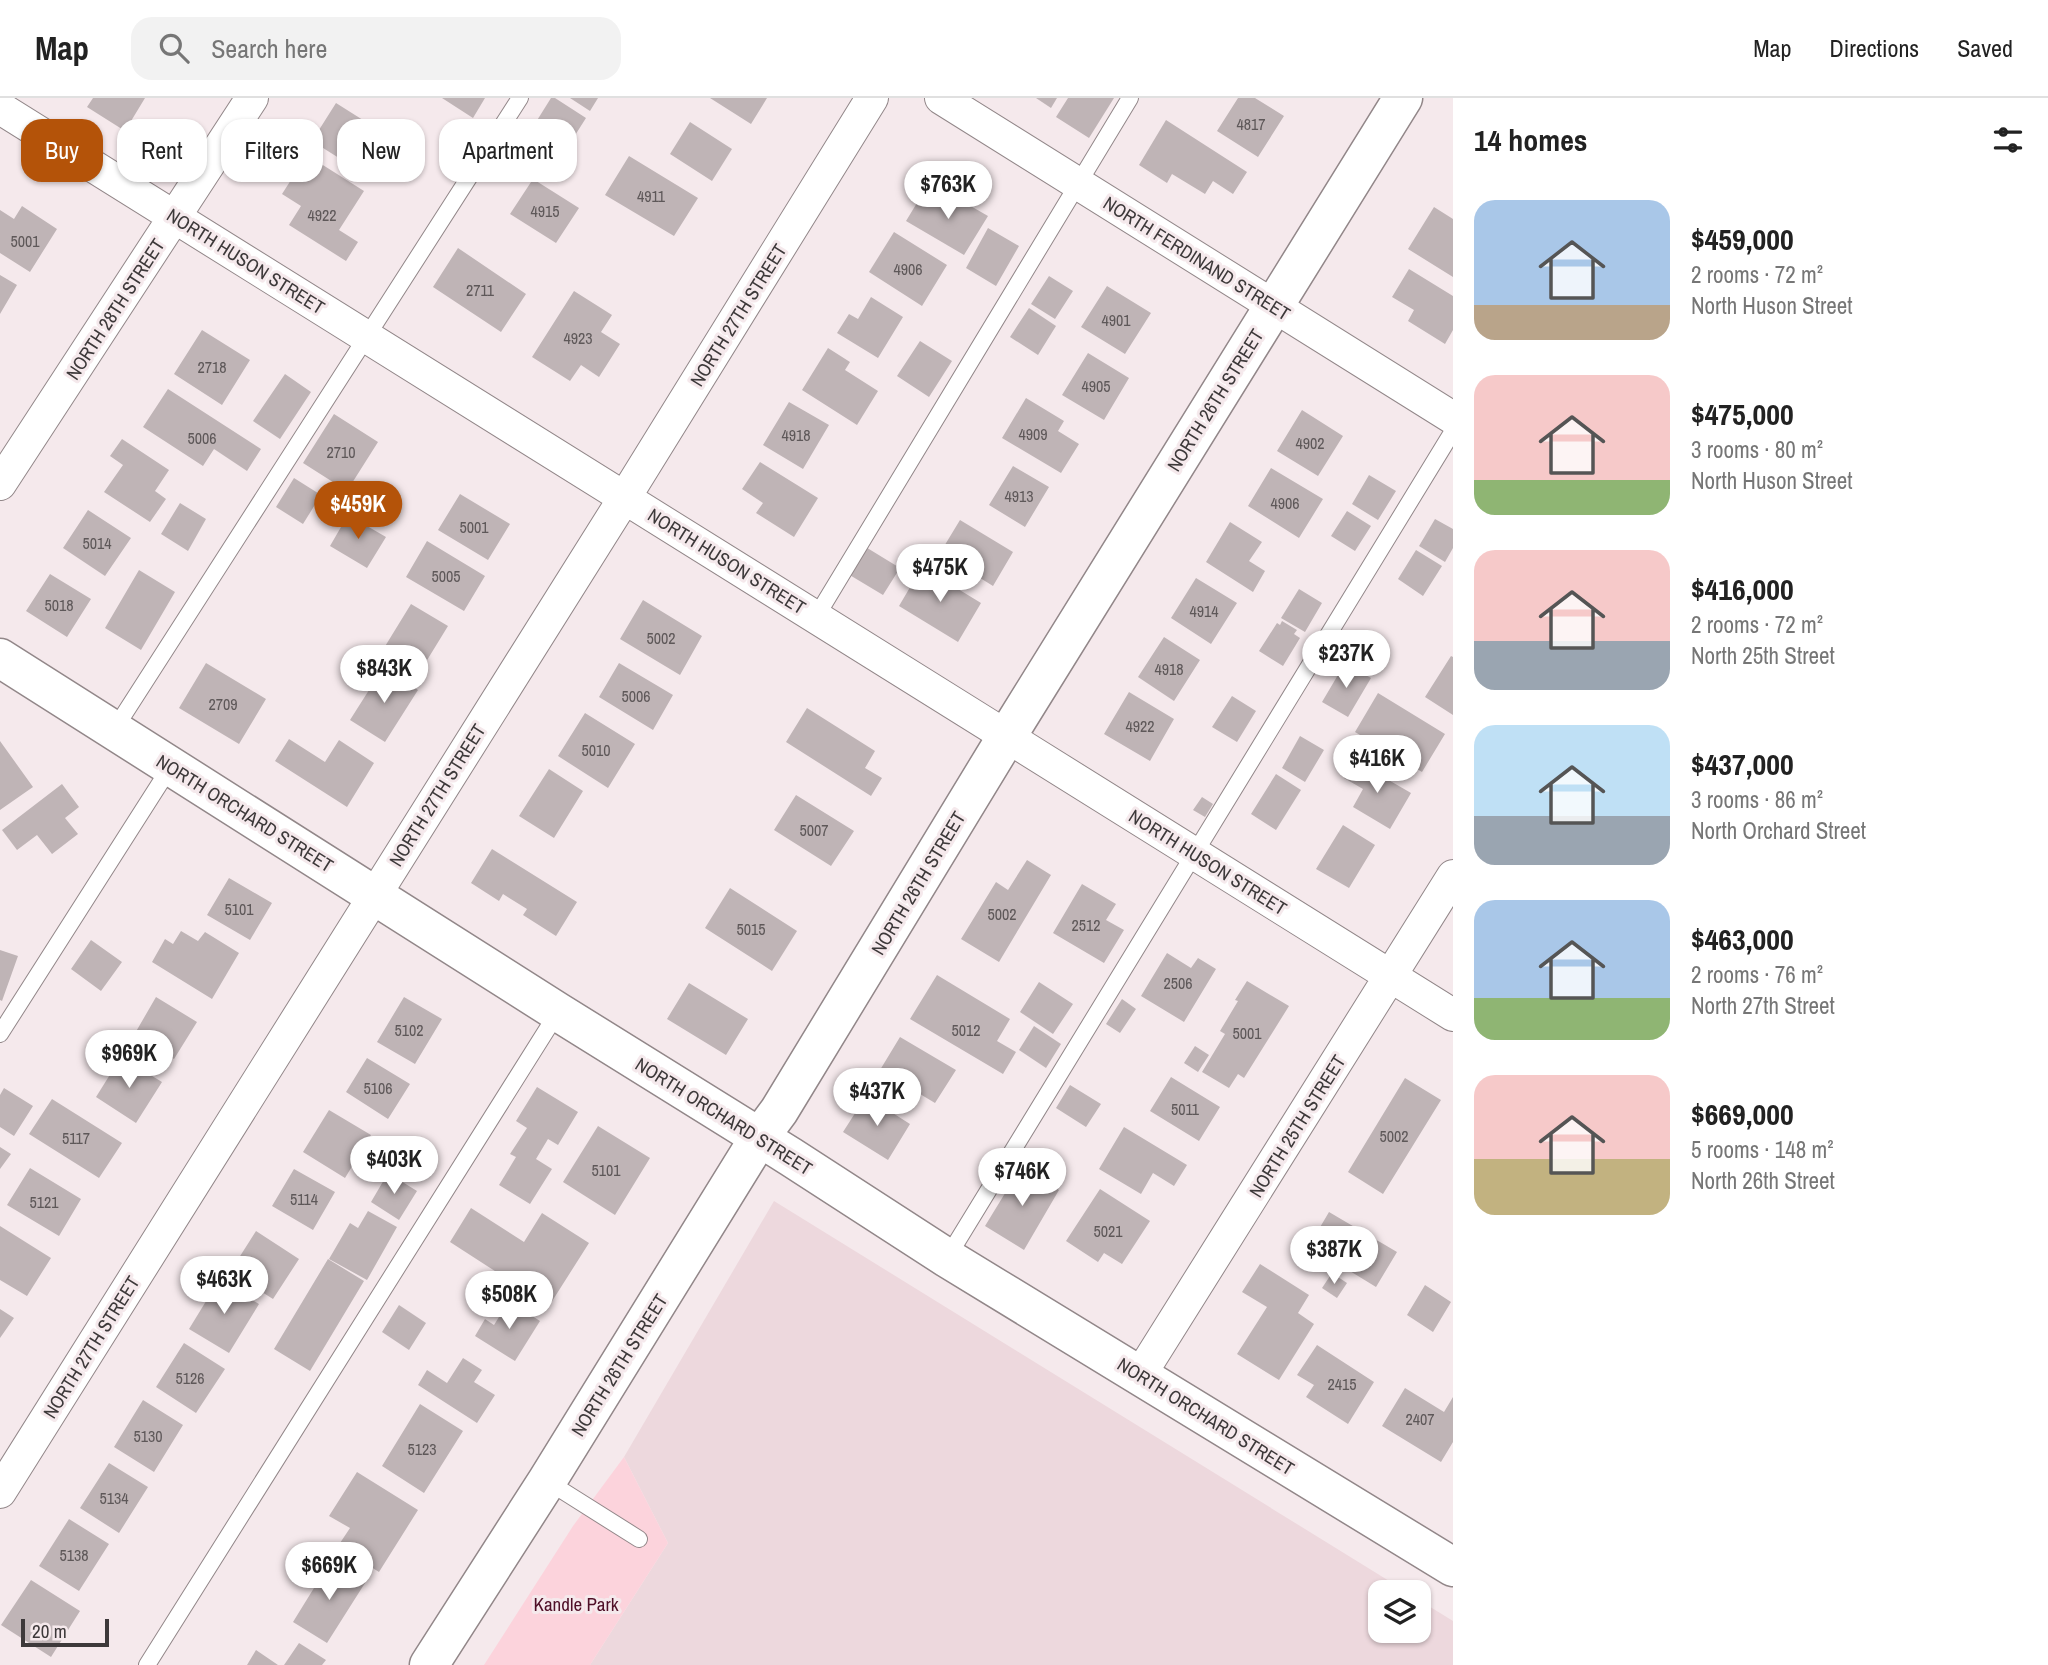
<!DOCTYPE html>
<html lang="en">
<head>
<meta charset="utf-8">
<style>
	body { margin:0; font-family:"Archivo Narrow",sans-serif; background:#f2f2f2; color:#222; height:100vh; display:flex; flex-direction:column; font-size:26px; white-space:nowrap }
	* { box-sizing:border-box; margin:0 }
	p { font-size:23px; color:#767676 }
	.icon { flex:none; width:38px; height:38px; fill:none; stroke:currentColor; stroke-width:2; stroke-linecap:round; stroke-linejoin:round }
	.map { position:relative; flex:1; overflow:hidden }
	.details { display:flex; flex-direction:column; background:#fff; width:595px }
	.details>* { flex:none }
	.hud { position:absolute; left:21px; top:21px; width:665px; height:63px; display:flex; gap:14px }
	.buttons { position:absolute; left:1368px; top:1482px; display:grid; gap:14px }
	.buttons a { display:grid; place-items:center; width:63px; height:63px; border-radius:14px; background:#fff; box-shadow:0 2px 5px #0004; font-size:35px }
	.scale { position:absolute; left:21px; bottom:18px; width:88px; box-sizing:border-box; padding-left:7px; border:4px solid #3d393a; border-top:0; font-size:19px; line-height:24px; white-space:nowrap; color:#3d393a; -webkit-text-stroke:5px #f5e9ec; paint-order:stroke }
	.price { position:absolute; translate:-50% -60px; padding:0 16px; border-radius:24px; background:#fff; color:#222; font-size:23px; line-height:46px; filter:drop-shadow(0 2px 4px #0008) }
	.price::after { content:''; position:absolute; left:50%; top:42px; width:21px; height:16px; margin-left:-10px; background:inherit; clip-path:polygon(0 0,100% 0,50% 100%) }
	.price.selected { background:#b45309; color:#fff }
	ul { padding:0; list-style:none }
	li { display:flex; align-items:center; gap:21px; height:175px; padding:0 21px }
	li span { display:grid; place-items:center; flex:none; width:196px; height:140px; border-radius:21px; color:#555 }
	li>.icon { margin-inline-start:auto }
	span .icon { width:84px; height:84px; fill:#fffc; stroke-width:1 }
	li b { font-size:30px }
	h2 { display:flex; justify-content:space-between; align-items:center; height:84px; padding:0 21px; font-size:30px }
	.pill { padding:0 24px; border-radius:21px; background:#fff; box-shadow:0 2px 5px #0004; font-size:24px; line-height:63px }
	.pill.selected { background:#b45309; color:#fff }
	header { display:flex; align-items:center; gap:42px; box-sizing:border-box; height:98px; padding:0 35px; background:#fff; border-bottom:2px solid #e0e0e0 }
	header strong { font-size:33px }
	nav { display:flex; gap:38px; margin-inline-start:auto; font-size:24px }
	.search { width:490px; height:63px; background:#f2f2f2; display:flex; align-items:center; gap:18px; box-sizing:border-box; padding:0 24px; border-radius:21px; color:#767676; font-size:26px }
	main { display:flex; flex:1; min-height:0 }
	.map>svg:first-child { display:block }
	.built { fill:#edd8dd }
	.green { fill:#fcd3dc }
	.building { fill:#bfb4b6 }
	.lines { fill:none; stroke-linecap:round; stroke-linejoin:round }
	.lane-casing { stroke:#928789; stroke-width:18 }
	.street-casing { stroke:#928789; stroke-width:34 }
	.secondary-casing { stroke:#928789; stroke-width:41 }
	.lane { stroke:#fff; stroke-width:16 }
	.street { stroke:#fff; stroke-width:32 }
	.secondary { stroke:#fff; stroke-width:38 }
	.labels { text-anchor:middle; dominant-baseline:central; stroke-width:6; stroke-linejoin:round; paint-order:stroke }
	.number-label { font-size:16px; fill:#5e5859 }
	.street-label { font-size:19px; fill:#3d393a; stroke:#f5e9ec }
	.park-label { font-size:19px; fill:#4f0f27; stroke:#f5e9ec }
</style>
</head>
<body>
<header>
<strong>Map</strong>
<div class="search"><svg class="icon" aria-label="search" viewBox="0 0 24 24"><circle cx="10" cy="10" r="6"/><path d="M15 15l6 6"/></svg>Search here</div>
<nav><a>Map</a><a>Directions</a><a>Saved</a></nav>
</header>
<main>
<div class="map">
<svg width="1453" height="1567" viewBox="0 0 1453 1567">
	<rect width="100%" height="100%" fill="#f5e9ec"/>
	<path class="built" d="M774,1103L1407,1494H1381V1533H1419V1502L1453,1523V1567H590L668,1445L624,1359Z"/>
	<path class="green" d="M624,1359L668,1445L590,1567H484L573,1428Z"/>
	<path class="building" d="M93,0H145L125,33L87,9Z
		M442,0H485L473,20Z
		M551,0H555L586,20L560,61L526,40Z
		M570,0H598L590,13Z
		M710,0H767L751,26Z
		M1036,0H1057L1051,10Z
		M1068,0H1114L1089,40L1056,19Z
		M1238,0H1255L1284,18L1258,59L1217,33Z
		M336,5L374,29L350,67L312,43Z
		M1166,22L1247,74L1233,96L1213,83L1205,96L1172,76L1167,85L1139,67Z
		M690,24L732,51L712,83L670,56Z
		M307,57L364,93L339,132L358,144L346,163L289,127L301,108L282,96Z
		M629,58L698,100L674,138L605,97Z
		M533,81L579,110L556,145L510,116Z
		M923,95L941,106L948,95L988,118L964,157L906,123Z
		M22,108L57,131L30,174L0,155V112L14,121Z
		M1434,109L1453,121V179L1408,151Z
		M988,130L1019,148L996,188L966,170Z
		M894,134L947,167L922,208L869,174Z
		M458,150L526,196L501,234L433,189Z
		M1409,171L1453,198V232L1445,246L1408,223L1414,212L1392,199Z
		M0,177L17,187L0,216Z
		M1049,178L1073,193L1055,221L1031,206Z
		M1107,188L1151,215L1125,256L1081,229Z
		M574,193L612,217L601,234L620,246L599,279L581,267L570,283L532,259Z
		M871,199L903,219L878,260L837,235L849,216L858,221Z
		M1029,210L1056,228L1038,257L1010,239Z
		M202,232L250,262L222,307L174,276Z
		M920,243L952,263L929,299L897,278Z
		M828,250L850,264L845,272L878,293L857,327L802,292Z
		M1088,255L1129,280L1104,322L1062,297Z
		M285,276L311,294L280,341L253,323Z
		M168,291L261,351L247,373L214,351L203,368L143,329Z
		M1026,300L1064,323L1058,333L1079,346L1061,375L1002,340Z
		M789,304L829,327L803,371L763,347Z
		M1302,312L1343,338L1318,378L1277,353Z
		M334,316L378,344L347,393L303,365Z
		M122,341L169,372L155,393L166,401L150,424L104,394L123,367L110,358Z
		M760,364L818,400L794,439L756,415L763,405L742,391Z
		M1013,368L1049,389L1025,429L989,407Z
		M1271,370L1323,401L1299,440L1248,408Z
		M1369,377L1396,393L1378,422L1352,406Z
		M294,380L321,397L303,426L276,409Z
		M460,396L510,426L488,462L438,432Z
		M180,405L206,421L188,453L161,436Z
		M88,412L131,440L105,478L63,450Z
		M1347,413L1371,428L1355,453L1331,438Z
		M348,417L386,439L367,470L330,448Z
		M1435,421L1453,431V450L1445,464L1419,448Z
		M960,422L1013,454L993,488L940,455Z
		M1230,424L1262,444L1249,463L1265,473L1253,494L1206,464Z
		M427,443L485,478L464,513L406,479Z
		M864,448L900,470L883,497L848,476Z
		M1416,452L1442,468L1423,498L1398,481Z
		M922,469L981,505L958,544L899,508Z
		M139,472L175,494L141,552L105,530Z
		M50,476L91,501L67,539L26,513Z
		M1196,480L1237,505L1211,546L1171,520Z
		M1299,491L1322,505L1305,534L1281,520Z
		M643,502L702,538L680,577L620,541Z
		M411,506L448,528L421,572L384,550Z
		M1282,523L1297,532L1294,536L1300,540L1283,568L1259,553L1277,525L1280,527Z
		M1164,539L1200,562L1174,603L1138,579Z
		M1357,546L1382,560L1372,577L1347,563Z
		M1451,558L1453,559V617L1425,599Z
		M206,565L266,601L239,646L179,610Z
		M619,565L673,597L653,632L599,599Z
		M1345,565L1371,580L1348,619L1322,604Z
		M383,570L418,592L385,644L350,622Z
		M1129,594L1174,621L1150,663L1104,636Z
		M1378,595L1445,636L1422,674L1355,634Z
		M1232,598L1256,613L1237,644L1212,629Z
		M807,610L875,653L865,670L882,680L871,698L786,644Z
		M585,615L635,646L608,690L558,658Z
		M1300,638L1324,652L1305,684L1282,670Z
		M289,641L325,664L339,642L374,665L347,709L275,663Z
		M0,643L33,689L0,712Z
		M1354,662L1411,695L1390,731L1353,709L1363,691L1344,680Z
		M549,671L583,693L554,740L519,718Z
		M1276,676L1301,692L1276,732L1251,716Z
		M62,686L79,709L65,720L78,736L52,756L37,737L17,752L2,732Z
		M796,697L854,733L831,768L774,732Z
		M1202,699L1213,706L1205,719L1193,712Z
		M1343,727L1375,747L1349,790L1316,771Z
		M492,751L577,804L556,838L523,817L527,811L503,796L499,803L471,785Z
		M1027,762L1051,777L999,864L961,841L996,784L1008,792Z
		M229,780L272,805L250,842L207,817Z
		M1082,786L1116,806L1106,822L1124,832L1104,865L1053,835Z
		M730,790L797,833L772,873L705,830Z
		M181,833L198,843L205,834L239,855L212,901L152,864L165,841L173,846Z
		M91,842L122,864L101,893L71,871Z
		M0,852L18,858L2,903L0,902Z
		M1167,855L1191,870L1198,860L1216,871L1184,924L1141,898Z
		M937,877L1010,921L997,943L1016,954L1003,976L910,921Z
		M1247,883L1289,908L1244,980L1238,976L1229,990L1202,974L1225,936L1220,933L1238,903L1235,902Z
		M1039,884L1073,906L1053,936L1020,914Z
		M689,885L748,921L726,957L667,921Z
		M156,899L197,924L174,961L134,937Z
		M404,899L442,921L415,966L377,944Z
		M1122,901L1136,911L1120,935L1106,926Z
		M1034,928L1061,946L1046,970L1019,952Z
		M900,939L956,972L935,1005L880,972Z
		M1195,948L1209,957L1198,974L1184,965Z
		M121,959L162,984L136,1025L96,999Z
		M367,960L410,986L388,1021L346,994Z
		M1171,979L1220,1009L1199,1043L1150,1013Z
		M1405,980L1441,1002L1383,1096L1348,1074Z
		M1070,987L1101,1006L1086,1029L1056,1010Z
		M537,989L578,1014L558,1047L548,1041L536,1061L552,1071L530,1106L499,1087L516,1059L510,1056L527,1030L516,1023Z
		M4,990L33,1008L14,1038L0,1029V997Z
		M866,998L910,1026L888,1062L843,1034Z
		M52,1001L122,1045L99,1080L29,1036Z
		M329,1012L371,1037L345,1080L303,1054Z
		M598,1028L650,1060L615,1117L563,1084Z
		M1124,1029L1187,1067L1174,1088L1153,1075L1141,1096L1099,1071Z
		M0,1049L11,1056L0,1071Z
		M1021,1069L1059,1092L1024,1152L985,1128Z
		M30,1070L81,1101L59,1138L7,1107Z
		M294,1071L335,1094L313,1132L272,1108Z
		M388,1075L417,1093L399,1122L371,1104Z
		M1100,1091L1150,1123L1122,1166L1104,1155L1098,1164L1066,1143Z
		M471,1110L524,1144L542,1115L589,1145L549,1208L450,1144Z
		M368,1113L397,1129L367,1182L329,1161L350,1125L358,1130Z
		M1329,1114L1397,1154L1376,1189L1309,1148Z
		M0,1128L51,1160L27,1198L0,1182Z
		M256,1133L299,1161L273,1201L230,1174Z
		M328,1161L364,1183L310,1273L274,1251Z
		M1260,1166L1309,1197L1298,1215L1314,1226L1279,1282L1237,1256L1267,1209L1242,1194Z
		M1332,1175L1347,1185L1337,1200L1322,1190Z
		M219,1182L259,1206L229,1255L189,1231Z
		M1425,1187L1451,1204L1433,1234L1407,1217Z
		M509,1203L540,1223L515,1263L475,1238L485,1221L494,1227Z
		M399,1207L426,1225L409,1252L382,1234Z
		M0,1211L14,1220L0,1240Z
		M184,1245L225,1271L196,1315L156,1289Z
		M1317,1247L1374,1284L1348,1326L1306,1299L1314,1287L1297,1277Z
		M463,1260L482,1272L474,1284L495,1297L477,1325L418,1287L427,1272L447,1285Z
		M1405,1290L1444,1314L1453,1299V1344L1441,1364L1382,1328Z
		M143,1302L183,1327L154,1374L114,1349Z
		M420,1306L463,1333L424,1395L382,1368Z
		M109,1365L148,1389L119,1435L80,1410Z
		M357,1374L418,1412L379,1474L338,1448L350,1430L329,1418Z
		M69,1421L109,1446L79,1493L39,1468Z
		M330,1464L365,1485L327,1545L293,1524Z
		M31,1482L80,1513L51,1559L1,1527Z
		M299,1545L326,1562L322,1567H284Z
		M256,1552L278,1567H247Z"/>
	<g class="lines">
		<g class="lane-casing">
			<path id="lane" d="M816,519L1130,0
				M114,632L520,0
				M0,936L171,668
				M947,1160L1453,333
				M547,1383L639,1441
				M147,1567L558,914"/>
		</g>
		<g class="street-casing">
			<path id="street" d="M941,0L1453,320
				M0,10L1453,917
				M0,386L252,0
				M1140,1277L1453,778
				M0,1394L625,399L872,0"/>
		</g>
		<g class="secondary-casing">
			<path id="secondary" d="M0,560L558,914L791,1059L947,1160L1453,1469
				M429,1567L547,1383L759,1040L779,1013L1007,638L1403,0"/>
		</g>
		<use href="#lane" class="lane"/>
		<use href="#street" class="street"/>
		<use href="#secondary" class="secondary"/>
	</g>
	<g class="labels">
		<g class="number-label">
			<text x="1251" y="26">4817</text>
			<text x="651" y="98">4911</text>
			<text x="545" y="113">4915</text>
			<text x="322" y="117">4922</text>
			<text x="25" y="143">5001</text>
			<text x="908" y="171">4906</text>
			<text x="480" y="192">2711</text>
			<text x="1116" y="222">4901</text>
			<text x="578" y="240">4923</text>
			<text x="212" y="269">2718</text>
			<text x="1096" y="288">4905</text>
			<text x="1033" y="336">4909</text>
			<text x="796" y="337">4918</text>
			<text x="202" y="340">5006</text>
			<text x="1310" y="345">4902</text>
			<text x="341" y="354">2710</text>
			<text x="1019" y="398">4913</text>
			<text x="1285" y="405">4906</text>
			<text x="474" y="429">5001</text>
			<text x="97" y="445">5014</text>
			<text x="446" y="478">5005</text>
			<text x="59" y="507">5018</text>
			<text x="1204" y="513">4914</text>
			<text x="661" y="540">5002</text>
			<text x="1169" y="571">4918</text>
			<text x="636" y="598">5006</text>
			<text x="223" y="606">2709</text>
			<text x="1140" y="628">4922</text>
			<text x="596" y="652">5010</text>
			<text x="814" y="732">5007</text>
			<text x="239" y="811">5101</text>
			<text x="1002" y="816">5002</text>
			<text x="1086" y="827">2512</text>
			<text x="751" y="831">5015</text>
			<text x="1178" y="885">2506</text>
			<text x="409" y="932">5102</text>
			<text x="966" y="932">5012</text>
			<text x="1247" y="935">5001</text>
			<text x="378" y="990">5106</text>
			<text x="1185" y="1011">5011</text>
			<text x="1394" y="1038">5002</text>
			<text x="76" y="1040">5117</text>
			<text x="606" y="1072">5101</text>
			<text x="304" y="1101">5114</text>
			<text x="44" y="1104">5121</text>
			<text x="1108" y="1133">5021</text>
			<text x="190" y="1280">5126</text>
			<text x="1342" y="1286">2415</text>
			<text x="1420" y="1321">2407</text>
			<text x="148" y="1338">5130</text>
			<text x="422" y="1351">5123</text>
			<text x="114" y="1400">5134</text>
			<text x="74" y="1457">5138</text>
		</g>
		<g class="street-label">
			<text transform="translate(1197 160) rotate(32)">NORTH FERDINAND STREET</text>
			<text transform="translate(246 163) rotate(32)">NORTH HUSON STREET</text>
			<text transform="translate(115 211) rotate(-57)">NORTH 28TH STREET</text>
			<text transform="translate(738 217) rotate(-58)">NORTH 27TH STREET</text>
			<text transform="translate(1215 302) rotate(-58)">NORTH 26TH STREET</text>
			<text transform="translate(727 463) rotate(32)">NORTH HUSON STREET</text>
			<text transform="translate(437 697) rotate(-58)">NORTH 27TH STREET</text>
			<text transform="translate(245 715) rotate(32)">NORTH ORCHARD STREET</text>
			<text transform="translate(1208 764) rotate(32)">NORTH HUSON STREET</text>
			<text transform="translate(918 785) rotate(-59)">NORTH 26TH STREET</text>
			<text transform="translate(724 1018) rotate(32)">NORTH ORCHARD STREET</text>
			<text transform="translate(1297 1028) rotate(-58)">NORTH 25TH STREET</text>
			<text transform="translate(91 1249) rotate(-58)">NORTH 27TH STREET</text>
			<text transform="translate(619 1267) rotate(-58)">NORTH 26TH STREET</text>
			<text transform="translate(1206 1318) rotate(32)">NORTH ORCHARD STREET</text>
		</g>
		<g class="park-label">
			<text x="576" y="1506">Kandle Park</text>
		</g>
	</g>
</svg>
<div class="buttons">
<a><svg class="icon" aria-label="layers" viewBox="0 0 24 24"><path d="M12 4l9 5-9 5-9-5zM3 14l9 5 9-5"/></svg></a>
</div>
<div class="scale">20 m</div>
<b class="price" style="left:948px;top:123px">$763K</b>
<b class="price selected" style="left:358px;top:443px">$459K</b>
<b class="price" style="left:940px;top:506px">$475K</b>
<b class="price" style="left:1346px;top:592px">$237K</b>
<b class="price" style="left:384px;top:607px">$843K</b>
<b class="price" style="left:1377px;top:697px">$416K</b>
<b class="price" style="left:129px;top:992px">$969K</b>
<b class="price" style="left:877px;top:1030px">$437K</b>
<b class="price" style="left:394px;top:1098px">$403K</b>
<b class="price" style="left:1022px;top:1110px">$746K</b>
<b class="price" style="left:1334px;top:1188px">$387K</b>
<b class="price" style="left:224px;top:1218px">$463K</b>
<b class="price" style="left:509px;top:1233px">$508K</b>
<b class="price" style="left:329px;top:1504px">$669K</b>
<div class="hud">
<a class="pill selected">Buy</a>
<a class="pill">Rent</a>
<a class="pill">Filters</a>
<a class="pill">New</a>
<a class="pill">Apartment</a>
</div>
</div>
<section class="details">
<h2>14 homes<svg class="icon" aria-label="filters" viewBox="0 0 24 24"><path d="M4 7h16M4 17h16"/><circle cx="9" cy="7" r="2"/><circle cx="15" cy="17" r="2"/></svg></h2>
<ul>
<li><span style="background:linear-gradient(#a9c7e8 75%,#b9a48a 0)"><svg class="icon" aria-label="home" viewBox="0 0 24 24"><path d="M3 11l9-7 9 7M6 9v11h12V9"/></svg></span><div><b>$459,000</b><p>2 rooms · 72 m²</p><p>North Huson Street</p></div></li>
<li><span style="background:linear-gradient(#f6c9c9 75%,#8fb573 0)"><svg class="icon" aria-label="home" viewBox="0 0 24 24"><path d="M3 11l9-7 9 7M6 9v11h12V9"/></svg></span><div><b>$475,000</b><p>3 rooms · 80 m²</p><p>North Huson Street</p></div></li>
<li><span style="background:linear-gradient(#f6c9c9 65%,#9aa5b1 0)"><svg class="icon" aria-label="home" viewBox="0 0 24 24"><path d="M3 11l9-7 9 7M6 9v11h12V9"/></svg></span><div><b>$416,000</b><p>2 rooms · 72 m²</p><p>North 25th Street</p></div></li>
<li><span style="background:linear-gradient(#bfe0f5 65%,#9aa5b1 0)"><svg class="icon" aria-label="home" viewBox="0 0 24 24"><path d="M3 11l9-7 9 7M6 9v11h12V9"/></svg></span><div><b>$437,000</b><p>3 rooms · 86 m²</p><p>North Orchard Street</p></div></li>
<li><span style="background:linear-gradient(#a9c7e8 70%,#8fb573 0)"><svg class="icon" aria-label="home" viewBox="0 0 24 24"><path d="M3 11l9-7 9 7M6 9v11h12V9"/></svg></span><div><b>$463,000</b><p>2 rooms · 76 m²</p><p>North 27th Street</p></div></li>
<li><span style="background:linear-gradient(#f6c9c9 60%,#c2b280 0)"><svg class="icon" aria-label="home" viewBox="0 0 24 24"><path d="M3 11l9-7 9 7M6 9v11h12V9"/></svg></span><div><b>$669,000</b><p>5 rooms · 148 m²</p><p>North 26th Street</p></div></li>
</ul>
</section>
</main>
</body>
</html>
